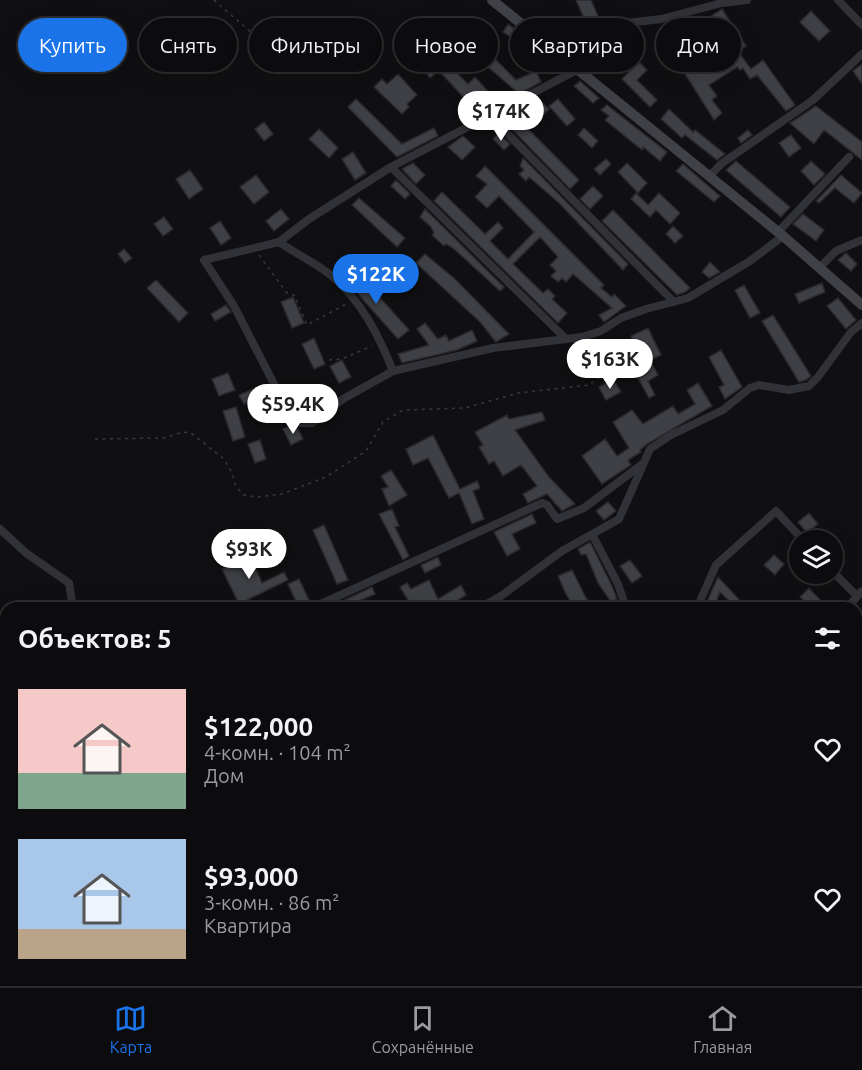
<!DOCTYPE html>
<html lang="ru">
<head>
<meta charset="utf-8">
<style>
	body { margin:0; font-family:Ubuntu,sans-serif; background:#1a1a1c; color:#f1f3f6; height:100vh; display:flex; flex-direction:column; font-size:22px; white-space:nowrap }
	* { box-sizing:border-box; margin:0 }
	p { font-size:20px; color:#9a9b9e }
	.icon { flex:none; width:33px; height:33px; fill:none; stroke:currentColor; stroke-width:2; stroke-linecap:round; stroke-linejoin:round }
	.map { position:relative; flex:1; overflow:hidden }
	.sheet { position:absolute; left:0px; top:602px; width:862px; height:386px; display:flex; flex-direction:column; background:#0c0c0e; border-radius:18px 18px 0 0; box-shadow:0 6px 24px #0002,0 0 0 2px #2c2c2e }
	.sheet>* { flex:none }
	.top-card { position:absolute; left:18px; top:18px; width:826px; height:54px; display:flex; gap:12px }
	.fabs { position:absolute; left:789px; top:530px; display:grid; gap:12px }
	.fabs a { display:grid; place-items:center; width:54px; height:54px; border-radius:50%; background:#0c0c0e; box-shadow:0 6px 24px #0002,0 0 0 2px #2c2c2e; font-size:30px }
	.price { position:absolute; translate:-50% -51px; padding:0 14px; border-radius:21px; background:#fff; color:#222; font-size:20px; line-height:39px; filter:drop-shadow(0 2px 3px #0008) }
	.price::after { content:''; position:absolute; left:50%; top:36px; width:18px; height:14px; margin-left:-9px; background:inherit; clip-path:polygon(0 0,100% 0,50% 100%) }
	.price.current { background:#1a73e8; color:#fff }
	ul { padding:0; list-style:none }
	li { display:flex; align-items:center; gap:18px; height:150px; padding:0 18px }
	li span { display:grid; place-items:center; flex:none; width:168px; height:120px; border-radius:0px; color:#555 }
	li>.icon { margin-inline-start:auto }
	span .icon { width:72px; height:72px; fill:#fffc; stroke-width:1 }
	li b { font-size:26px }
	h2 { display:flex; justify-content:space-between; align-items:center; height:72px; padding:0 18px; font-size:26px }
	.pill { padding:0 21px; border-radius:27px; background:#0c0c0e; box-shadow:0 6px 24px #0002,0 0 0 2px #2c2c2e; font-size:21px; line-height:54px }
	.pill.current { background:#1a73e8; color:#fff }
	.tab-bar { display:flex; justify-content:space-around; align-items:center; height:84px; border-top:2px solid #2c2c2e; background:#0c0c0e; font-size:16px; color:#9a9b9e }
	.tab-bar a { display:grid; justify-items:center; gap:3px }
	.tab-bar .current { color:#1a73e8 }
	.map>svg:first-child { display:block }
	.building { fill:#3f4045; stroke:#2a2a2e; stroke-width:1.5 }
	.lines { fill:none; stroke-linecap:round; stroke-linejoin:round }
	.path { stroke:#37393e; stroke-width:1.5; stroke-dasharray:3 4.5; stroke-linecap:butt }
	.street { stroke:#313237; stroke-width:8 }
	.secondary { stroke:#3f4147; stroke-width:10 }
</style>
</head>
<body>
<div class="map">
<svg width="862" height="986" viewBox="0 0 862 986">
	<rect width="100%" height="100%" fill="#101012"/>
	<path class="building" d="M576,0H591L598,16L585,21Z
		M722,9L746,46L734,54L710,17Z
		M811,11L830,31L819,41L800,22Z
		M508,24L542,50L538,55L503,32Z
		M480,44L516,80L536,71L541,82L519,94L471,52Z
		M711,52L721,69L740,54L751,69L763,60L795,105L786,111L757,75L750,79L743,68L740,70L737,67L709,85L717,96L712,100L722,113L714,120L682,69Z
		M429,62L437,72L430,78L422,68Z
		M639,62L647,70L637,80L657,100L650,107L622,79Z
		M862,64V84L853,71Z
		M450,66L468,84L475,77L496,100L479,114L442,74Z
		M398,74L417,95L407,104L409,107L402,114L374,87L382,79L387,84Z
		M580,81L599,98L593,103L574,86Z
		M537,98L549,109L543,115L532,104Z
		M356,99L402,144L434,128L438,136L397,157L348,107Z
		M558,99L575,119L567,126L549,106Z
		M607,105L667,152L660,161L643,147L642,150L605,120L609,116L601,110Z
		M816,106L862,142V160L824,130L814,144L790,123Z
		M669,109L693,132L695,130L725,154L717,160L685,135L682,138L661,119Z
		M511,112L579,180L570,189L503,120Z
		M264,122L273,134L264,141L255,129Z
		M584,128L598,141L592,148L578,135Z
		M319,129L338,148L329,158L309,139Z
		M748,130L752,135L741,143L738,138Z
		M498,133L510,144L504,150L493,139Z
		M791,135L801,148L789,157L779,143Z
		M463,136L475,147L462,160L448,147Z
		M353,152L366,173L355,180L342,159Z
		M523,158L628,264L623,270L559,203L529,177L526,181L519,174L524,170L520,166Z
		M606,159L611,164L600,175L594,169Z
		M736,161L790,207L781,217L726,170Z
		M811,161L825,174L814,185L801,171Z
		M413,163L425,175L416,184L402,169Z
		M627,163L647,183L638,193L618,172Z
		M683,164L720,196L714,202L676,171Z
		M485,166L604,285L601,288L612,297L614,294L626,306L604,322L599,315L612,308L573,274L566,282L562,278L558,282L551,276L556,271L550,265L558,257L540,237L513,264L543,293L548,289L555,296L552,299L567,313L558,323L434,201L442,192L485,234L498,222L503,228L490,241L508,259L534,232L499,196L487,208L475,197L487,184L476,176Z
		M190,170L203,189L189,199L176,179Z
		M256,175L269,192L254,204L240,187Z
		M841,175L862,193L854,203L835,188L819,203L816,201Z
		M396,180L410,194L405,199L391,186Z
		M593,186L603,196L590,209L580,199Z
		M636,193L648,205L659,193L680,213L670,224L656,210L650,217L631,199Z
		M359,198L405,238L397,247L352,205Z
		M281,209L289,219L274,231L266,221Z
		M425,209L504,287L500,291L453,248L446,244L444,246L432,235L434,233L431,227L420,217Z
		M613,210L690,288L685,292L677,295L602,221Z
		M803,214L824,230L816,241L793,224Z
		M164,217L173,229L163,236L154,224Z
		M220,221L231,238L221,245L210,228Z
		M673,226L683,236L675,243L666,234Z
		M124,249L132,258L125,263L118,254Z
		M846,253L857,264L851,271L838,260Z
		M425,254L455,279L509,334L496,342L480,322L416,263Z
		M710,262L720,272L709,278L702,272Z
		M350,269L362,283L365,281L409,330L398,339L342,276Z
		M156,280L188,313L179,322L147,288Z
		M822,283L825,292L799,303L795,294Z
		M744,285L760,313L750,318L735,290Z
		M293,297L304,323L292,328L281,302Z
		M838,298L856,320L846,329L827,306Z
		M226,305L231,312L215,321L211,314Z
		M773,315L811,376L806,380L799,382L762,321Z
		M425,323L438,339L446,335L449,341L472,330L477,341L457,350L402,363L398,354L429,345L417,329Z
		M648,328L661,355L650,360L658,375L648,381L655,395L649,398L638,378L648,372L631,336Z
		M314,338L325,364L314,369L302,344Z
		M721,350L742,387L725,399L719,387L724,385L709,357Z
		M342,360L351,377L339,383L330,366Z
		M228,373L235,390L219,396L212,379Z
		M613,379L621,392L606,400L599,387Z
		M698,383L712,406L647,444L640,450L641,452L628,460L631,465L602,484L582,456L605,439L617,456L629,448L613,422L632,410L643,424L673,406L678,414L695,404L687,390Z
		M253,389L257,397L244,404L239,395Z
		M304,392L312,409L301,413L293,397Z
		M236,407L245,437L233,441L223,411Z
		M542,412L545,420L515,430L549,477L575,504L562,511L547,494L528,503L523,494L537,486L521,465L503,476L494,461L489,464L479,447L483,445L475,432L507,415L509,419Z
		M289,426L298,429L303,439L291,445L283,429Z
		M433,435L460,489L477,481L480,488L473,491L484,519L472,524L459,493L449,498L428,458L413,465L406,449Z
		M260,440L266,459L255,463L248,444Z
		M391,470L407,495L389,506L382,489L388,487L381,476Z
		M608,502L616,511L604,520L596,511Z
		M392,509L399,526L395,527L409,556L403,560L379,514Z
		M809,513L818,524L807,533L798,522Z
		M532,514L536,523L512,534L520,549L507,556L494,532Z
		M324,525L348,580L337,584L313,530Z
		M590,542L612,586L617,599L611,602L598,583L586,554L581,555L578,549Z
		M250,555L262,583L284,572L288,580L239,604L222,569Z
		M774,555L784,564L775,575L764,565Z
		M438,557L441,565L425,573L421,565Z
		M630,560L642,576L632,583L620,566Z
		M572,570L585,596L592,608H574L566,594L558,576Z
		M718,577L747,608H736L720,592L714,608H704Z
		M299,579L310,602L306,608H299L288,584Z
		M429,580L438,599L461,585L466,595L446,608L443,604L437,608H413L400,587L407,583L411,589Z
		M372,587L375,594L359,601L361,608H328Z
		M809,588L820,600L812,608L800,597Z"/>
	<g class="lines">
		<path class="path" d="M214,0C236,21 274,45 280,77
			M259,255L287,293L294,295L307,325L348,303
			M329,360L342,359L372,346
			M95,439L164,438L183,432L191,433L224,459L232,473L236,487L244,495L257,497L282,494L326,477L366,451L383,422L403,410L465,408L518,393L589,385L613,367L614,353L611,335
			M856,822L862,818
			M856,847L862,853"/>
		<path class="street" d="M838,0L862,25
			M584,28L661,19L722,3L747,0
			M490,116L674,302
			M391,167L566,339
			M709,177L721,164L813,100L862,54
			M778,232L849,157
			M279,242L309,219L391,167L577,70
			M819,268L836,251L862,240
			M393,371L343,399L312,423H294L234,306L204,260L279,242C296,254 318,264 333,277C362,302 379,336 393,371L493,348L582,337L601,331L621,318L646,309L688,298L750,261L783,236
			M0,529L26,553L69,583L73,608
			M593,536L618,584L626,608
			M832,571L857,596
			M312,608L542,503L547,505L557,519L584,508L641,465
			M480,608L501,596L562,551L619,519L650,449L671,435L723,410L750,388L759,385L789,390L809,386L818,377L851,332L862,323
			M697,608L716,565L776,511L803,540
			M847,608L862,591
			M856,785L862,782
			M194,981L201,986
			M496,986L502,981"/>
		<path class="secondary" d="M492,0L783,236L862,305"/>
	</g>
</svg>
<div class="fabs">
<a><svg class="icon" aria-label="layers" viewBox="0 0 24 24"><path d="M12 4l9 5-9 5-9-5zM3 14l9 5 9-5"/></svg></a>
</div>
<b class="price" style="left:501px;top:142px">$174K</b>
<b class="price current" style="left:376px;top:305px">$122K</b>
<b class="price" style="left:610px;top:390px">$163K</b>
<b class="price" style="left:293px;top:435px">$59.4K</b>
<b class="price" style="left:249px;top:580px">$93K</b>
<div class="top-card">
<a class="pill current">Купить</a>
<a class="pill">Снять</a>
<a class="pill">Фильтры</a>
<a class="pill">Новое</a>
<a class="pill">Квартира</a>
<a class="pill">Дом</a>
</div>
<section class="sheet">
<h2>Объектов: 5<svg class="icon" aria-label="filters" viewBox="0 0 24 24"><path d="M4 7h16M4 17h16"/><circle cx="9" cy="7" r="2"/><circle cx="15" cy="17" r="2"/></svg></h2>
<ul>
<li><span style="background:linear-gradient(#f6c9c9 70%,#7fa58c 0)"><svg class="icon" aria-label="home" viewBox="0 0 24 24"><path d="M3 11l9-7 9 7M6 9v11h12V9"/></svg></span><div><b>$122,000</b><p>4-комн. · 104 m²</p><p>Дом</p></div><svg class="icon" aria-label="heart" viewBox="0 0 24 24"><path d="M12 20l-8-8c-3-5 5-10 8-4 3-6 11-1 8 4z"/></svg></li>
<li><span style="background:linear-gradient(#a9c7e8 75%,#b9a48a 0)"><svg class="icon" aria-label="home" viewBox="0 0 24 24"><path d="M3 11l9-7 9 7M6 9v11h12V9"/></svg></span><div><b>$93,000</b><p>3-комн. · 86 m²</p><p>Квартира</p></div><svg class="icon" aria-label="heart" viewBox="0 0 24 24"><path d="M12 20l-8-8c-3-5 5-10 8-4 3-6 11-1 8 4z"/></svg></li>
</ul>
</section>
</div>
<nav class="tab-bar">
<a class="current"><svg class="icon" aria-label="map" viewBox="0 0 24 24"><path d="M3 6l6-2 6 2 6-2v14l-6 2-6-2-6 2zM9 4v14M15 6v14"/></svg>Карта</a>
<a><svg class="icon" aria-label="saved" viewBox="0 0 24 24"><path d="M7 4h10v16l-5-4-5 4z"/></svg>Сохранённые</a>
<a><svg class="icon" aria-label="home" viewBox="0 0 24 24"><path d="M3 11l9-7 9 7M6 9v11h12V9"/></svg>Главная</a>
</nav>
</body>
</html>
